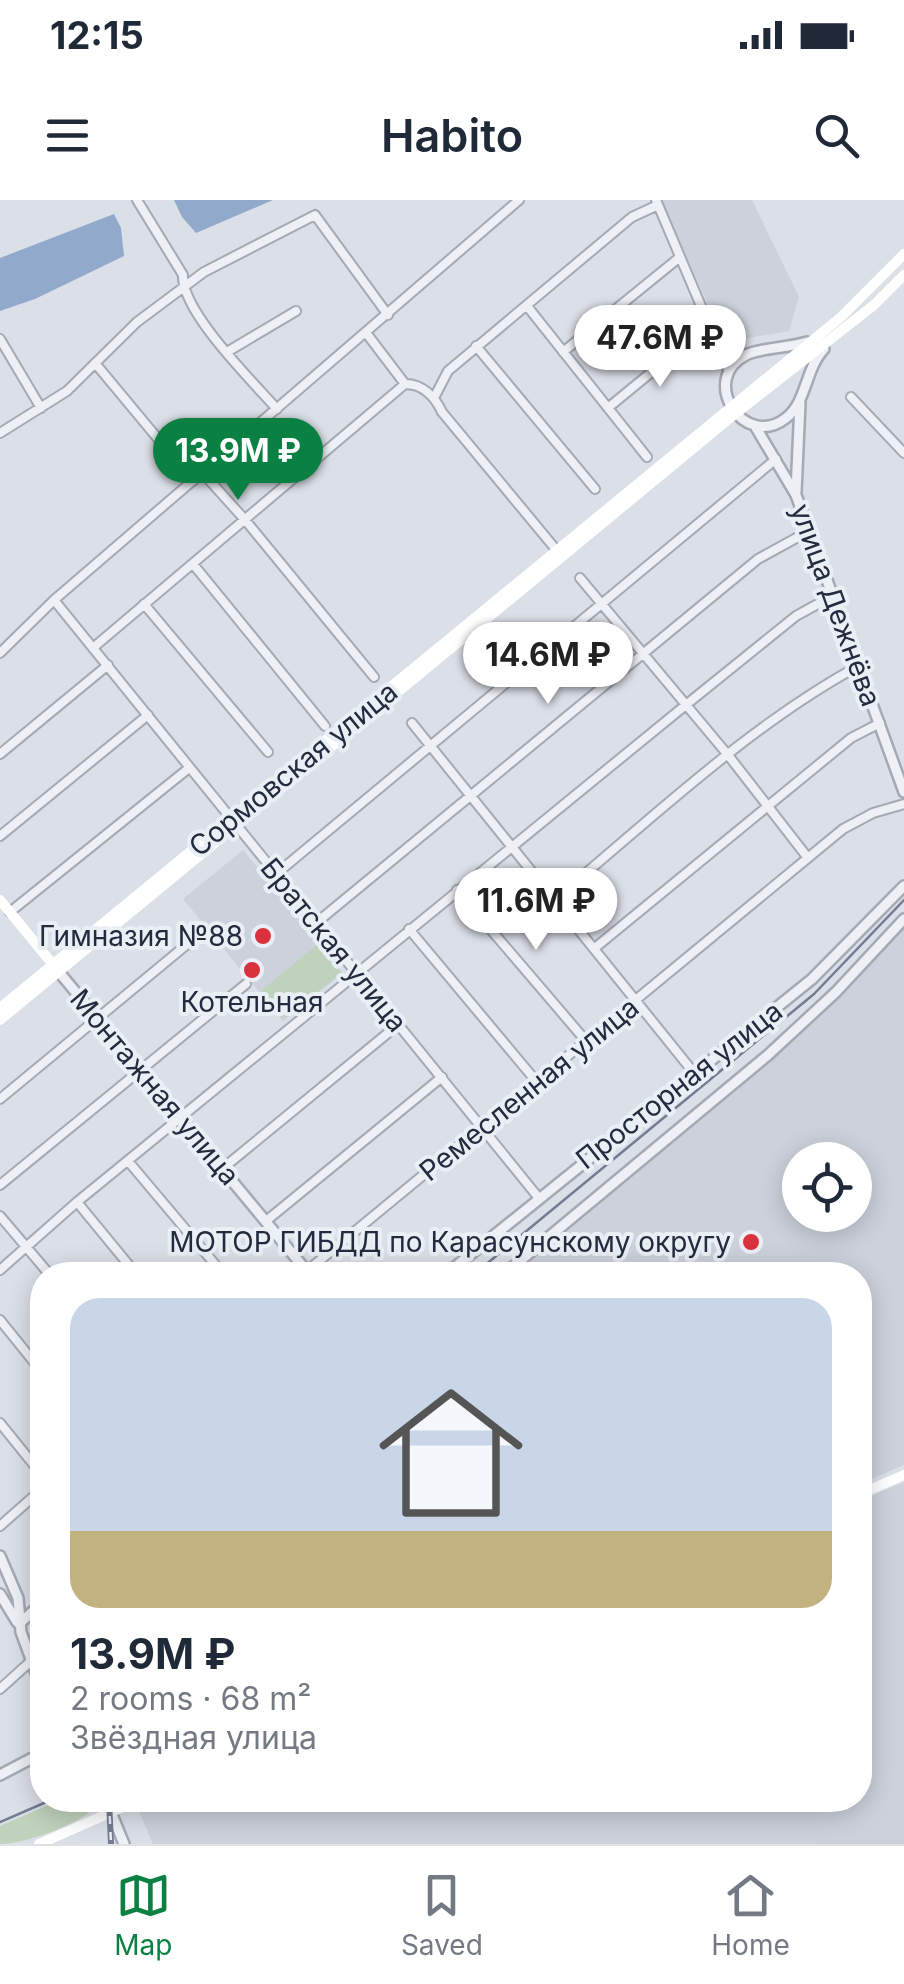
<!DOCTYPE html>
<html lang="en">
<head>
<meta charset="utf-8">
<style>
	body { margin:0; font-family:Inter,sans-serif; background:#f2f2f3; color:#1f2937; height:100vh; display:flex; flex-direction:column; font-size:38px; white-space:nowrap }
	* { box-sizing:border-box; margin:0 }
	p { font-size:32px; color:#747a83 }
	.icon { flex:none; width:55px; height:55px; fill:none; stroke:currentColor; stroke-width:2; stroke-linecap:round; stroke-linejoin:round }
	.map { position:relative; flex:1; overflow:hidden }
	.side { position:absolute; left:30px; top:1062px; width:842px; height:550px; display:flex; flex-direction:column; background:#fff; border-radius:40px; box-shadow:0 5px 25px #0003 }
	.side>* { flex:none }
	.fabs { position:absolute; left:782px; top:942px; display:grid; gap:20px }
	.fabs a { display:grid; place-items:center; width:90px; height:90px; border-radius:50%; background:#fff; box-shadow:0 5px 25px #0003; font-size:50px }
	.price { position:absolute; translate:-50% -85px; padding:0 22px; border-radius:35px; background:#fff; color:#222; font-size:32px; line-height:65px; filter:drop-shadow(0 2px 5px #0008) }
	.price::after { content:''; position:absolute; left:50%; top:60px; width:30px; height:22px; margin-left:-15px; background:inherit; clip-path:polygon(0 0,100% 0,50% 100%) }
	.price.on { background:#0b8043; color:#fff }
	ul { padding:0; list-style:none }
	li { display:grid; align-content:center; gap:20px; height:530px; padding:0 40px }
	li span { display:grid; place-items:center; height:310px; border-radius:30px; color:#555 }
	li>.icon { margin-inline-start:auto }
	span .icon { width:180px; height:180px; fill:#fffc; stroke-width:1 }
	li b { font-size:42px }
	.status { display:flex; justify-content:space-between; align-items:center; height:70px; padding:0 50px; background:#fff; direction:ltr }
	.status svg { height:28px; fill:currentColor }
	header { display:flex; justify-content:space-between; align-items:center; height:130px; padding:0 40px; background:#fff; font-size:45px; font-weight:600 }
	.menu { display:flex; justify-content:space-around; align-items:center; height:140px; border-top:2px solid #e0e1e3; background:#fff; font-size:28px; color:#747a83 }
	.menu a { display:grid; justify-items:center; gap:5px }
	.menu .on { color:#0b8043 }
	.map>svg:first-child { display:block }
	.built { fill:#ccd1dc; fill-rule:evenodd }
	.green { fill:#bfd2bb }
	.water { fill:#91a9cb }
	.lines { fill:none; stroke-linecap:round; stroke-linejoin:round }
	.minor-casing { stroke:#a4a9b4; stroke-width:12 }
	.tertiary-casing { stroke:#a4a9b4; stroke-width:14 }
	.minor { stroke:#edf0f5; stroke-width:8 }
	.tertiary { stroke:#edf0f5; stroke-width:9 }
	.secondary { stroke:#fff; stroke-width:10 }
	.tram { stroke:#737c92; stroke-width:2.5 }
	.rail-casing { stroke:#737c92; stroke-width:6 }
	.rail { stroke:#eaeef5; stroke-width:2.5; stroke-dasharray:8; stroke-linecap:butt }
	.poi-dot { fill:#da313f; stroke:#eaeef5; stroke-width:4 }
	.labels { text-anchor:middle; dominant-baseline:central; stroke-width:8; stroke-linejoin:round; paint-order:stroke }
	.street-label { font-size:28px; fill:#232b3e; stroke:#eaeef5 }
	.poi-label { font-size:28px; fill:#232b3e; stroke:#eaeef5; text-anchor:end }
</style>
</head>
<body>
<div class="status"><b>12:15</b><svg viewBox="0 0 49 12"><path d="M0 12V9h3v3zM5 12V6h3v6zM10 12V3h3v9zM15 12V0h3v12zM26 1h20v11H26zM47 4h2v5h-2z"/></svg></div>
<header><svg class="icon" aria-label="menu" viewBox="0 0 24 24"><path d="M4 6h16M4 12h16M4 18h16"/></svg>Habito<svg class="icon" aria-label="search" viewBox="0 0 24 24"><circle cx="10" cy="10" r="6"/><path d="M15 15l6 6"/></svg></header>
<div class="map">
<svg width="904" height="1644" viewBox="0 0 904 1644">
	<rect width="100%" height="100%" fill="#dbdfe7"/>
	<path class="built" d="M661,0H752L799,97L789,131L725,142Z
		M243,650L343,773L283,821L183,699Z
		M904,728V1265L860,1284V1075H511L778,854ZM800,960H855V1015H800Z
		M904,1282V1644H153L137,1607L153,1600H860V1301Z"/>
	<path class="green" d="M317,745L341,773L285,818L262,790Z
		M60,1600L100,1602C85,1623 25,1644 0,1644V1626Z"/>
	<path class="water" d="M174,0H273L196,33L182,17Z
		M114,14L121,28L124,56L35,99L0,111V58Z"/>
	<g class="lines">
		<g class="minor-casing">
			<path id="minor" d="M137,0L183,75C181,111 252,181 277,209
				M656,0L729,172
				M527,106L647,257
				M367,134L405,184C423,184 435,197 442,212L558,352
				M0,139L41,208
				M476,146L595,289
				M227,152L296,111
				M563,152L680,57
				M95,163L193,281
				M435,196L448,171L632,17L658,5
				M851,197L904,253
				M609,207L687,143
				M0,233L67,191L137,122L204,72L315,15L388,115
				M202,272L246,321L374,477
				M193,364L325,526
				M580,378L728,555L808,658
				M54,400L538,997
				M144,404L268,552
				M94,447L405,184
				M0,453L54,400L519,0
				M412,523L694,873
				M0,554L108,465
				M0,636L148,515
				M276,674L776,259
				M457,690L586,841
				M555,699C653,618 748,526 860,465
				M10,712L189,568
				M316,723L758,359L809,331
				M409,729L536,881
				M596,747L851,538L880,523
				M0,899L202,732
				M128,961L224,1075
				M222,969L399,824
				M0,985L246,784
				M77,1002L137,1075
				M0,1016L50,1075
				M266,1021L442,877
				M0,1070L77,1002L687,504L796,416L834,395
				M302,1075L843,629L873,613L904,604
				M0,1120L42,1172
				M0,1223L42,1275
				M0,1326L42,1289
				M0,1489L30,1462"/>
		</g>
		<g class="tertiary-casing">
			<path id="tertiary" d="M807,142C789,148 758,148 746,155C698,179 744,251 786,218C807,202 805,169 824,149
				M755,226L796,295L904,592
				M796,292L800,203
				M59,772L310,1075
				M445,1075L812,779L904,686
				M503,1075L768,855L836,792L904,719
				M0,1356L18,1398L21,1432L42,1489
				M0,1394L17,1422
				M19,1424L42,1403
				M30,1462L42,1452
				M0,1575L42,1553
				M106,1600L124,1644"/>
		</g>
		<use href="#minor" class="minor"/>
		<use href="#tertiary" class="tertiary"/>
		<path class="secondary" d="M0,700L55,767
			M0,808L841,117L904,54
			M0,820L735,214L874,105L904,75
			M860,1294L904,1275
			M39,1644L139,1600"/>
		<path class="tram" d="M473,1075L814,794L904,700
			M0,1622L51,1600"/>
		<g class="rail-casing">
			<path id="rail" d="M109,1600L111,1644"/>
		</g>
		<use href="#rail" class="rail"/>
	</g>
	<g class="poi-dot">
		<circle cx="263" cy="736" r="10"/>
		<circle cx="252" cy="770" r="10"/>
		<circle cx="751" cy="1042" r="10"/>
	</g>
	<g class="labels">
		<g class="street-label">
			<text transform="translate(836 405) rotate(70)">улица Дежнёва</text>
			<text transform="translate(293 569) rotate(-39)">Сормовская улица</text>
			<text transform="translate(334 745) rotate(51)">Братская улица</text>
			<text transform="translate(679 885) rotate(-38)">Просторная улица</text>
			<text transform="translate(155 887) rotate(50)">Монтажная улица</text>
			<text transform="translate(529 889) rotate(-39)">Ремесленная улица</text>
		</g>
		<g class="poi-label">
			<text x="243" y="736">Гимназия №88</text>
			<text x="252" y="802" text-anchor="middle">Котельная</text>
			<text x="731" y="1042">МОТОР ГИБДД по Карасунскому округу</text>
		</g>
	</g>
</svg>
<div class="fabs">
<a><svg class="icon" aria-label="locate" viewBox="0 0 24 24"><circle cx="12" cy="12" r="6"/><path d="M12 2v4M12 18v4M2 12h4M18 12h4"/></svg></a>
</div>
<b class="price" style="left:660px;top:190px">47.6M ₽</b>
<b class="price on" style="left:238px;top:303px">13.9M ₽</b>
<b class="price" style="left:548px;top:507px">14.6M ₽</b>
<b class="price" style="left:536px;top:753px">11.6M ₽</b>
<section class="side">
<ul>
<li><span style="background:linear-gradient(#c9d6e8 75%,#c2b280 0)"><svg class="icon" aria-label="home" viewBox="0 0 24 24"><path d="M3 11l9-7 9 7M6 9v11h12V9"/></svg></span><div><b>13.9M ₽</b><p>2 rooms · 68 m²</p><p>Звёздная улица</p></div></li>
</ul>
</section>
</div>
<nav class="menu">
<a class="on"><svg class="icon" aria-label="map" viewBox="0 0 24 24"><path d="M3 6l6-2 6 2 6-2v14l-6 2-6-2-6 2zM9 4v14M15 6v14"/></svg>Map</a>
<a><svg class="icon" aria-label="saved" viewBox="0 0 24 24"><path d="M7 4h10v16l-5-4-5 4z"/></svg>Saved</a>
<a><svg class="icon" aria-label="home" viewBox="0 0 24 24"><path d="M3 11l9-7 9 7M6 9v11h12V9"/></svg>Home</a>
</nav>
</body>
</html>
